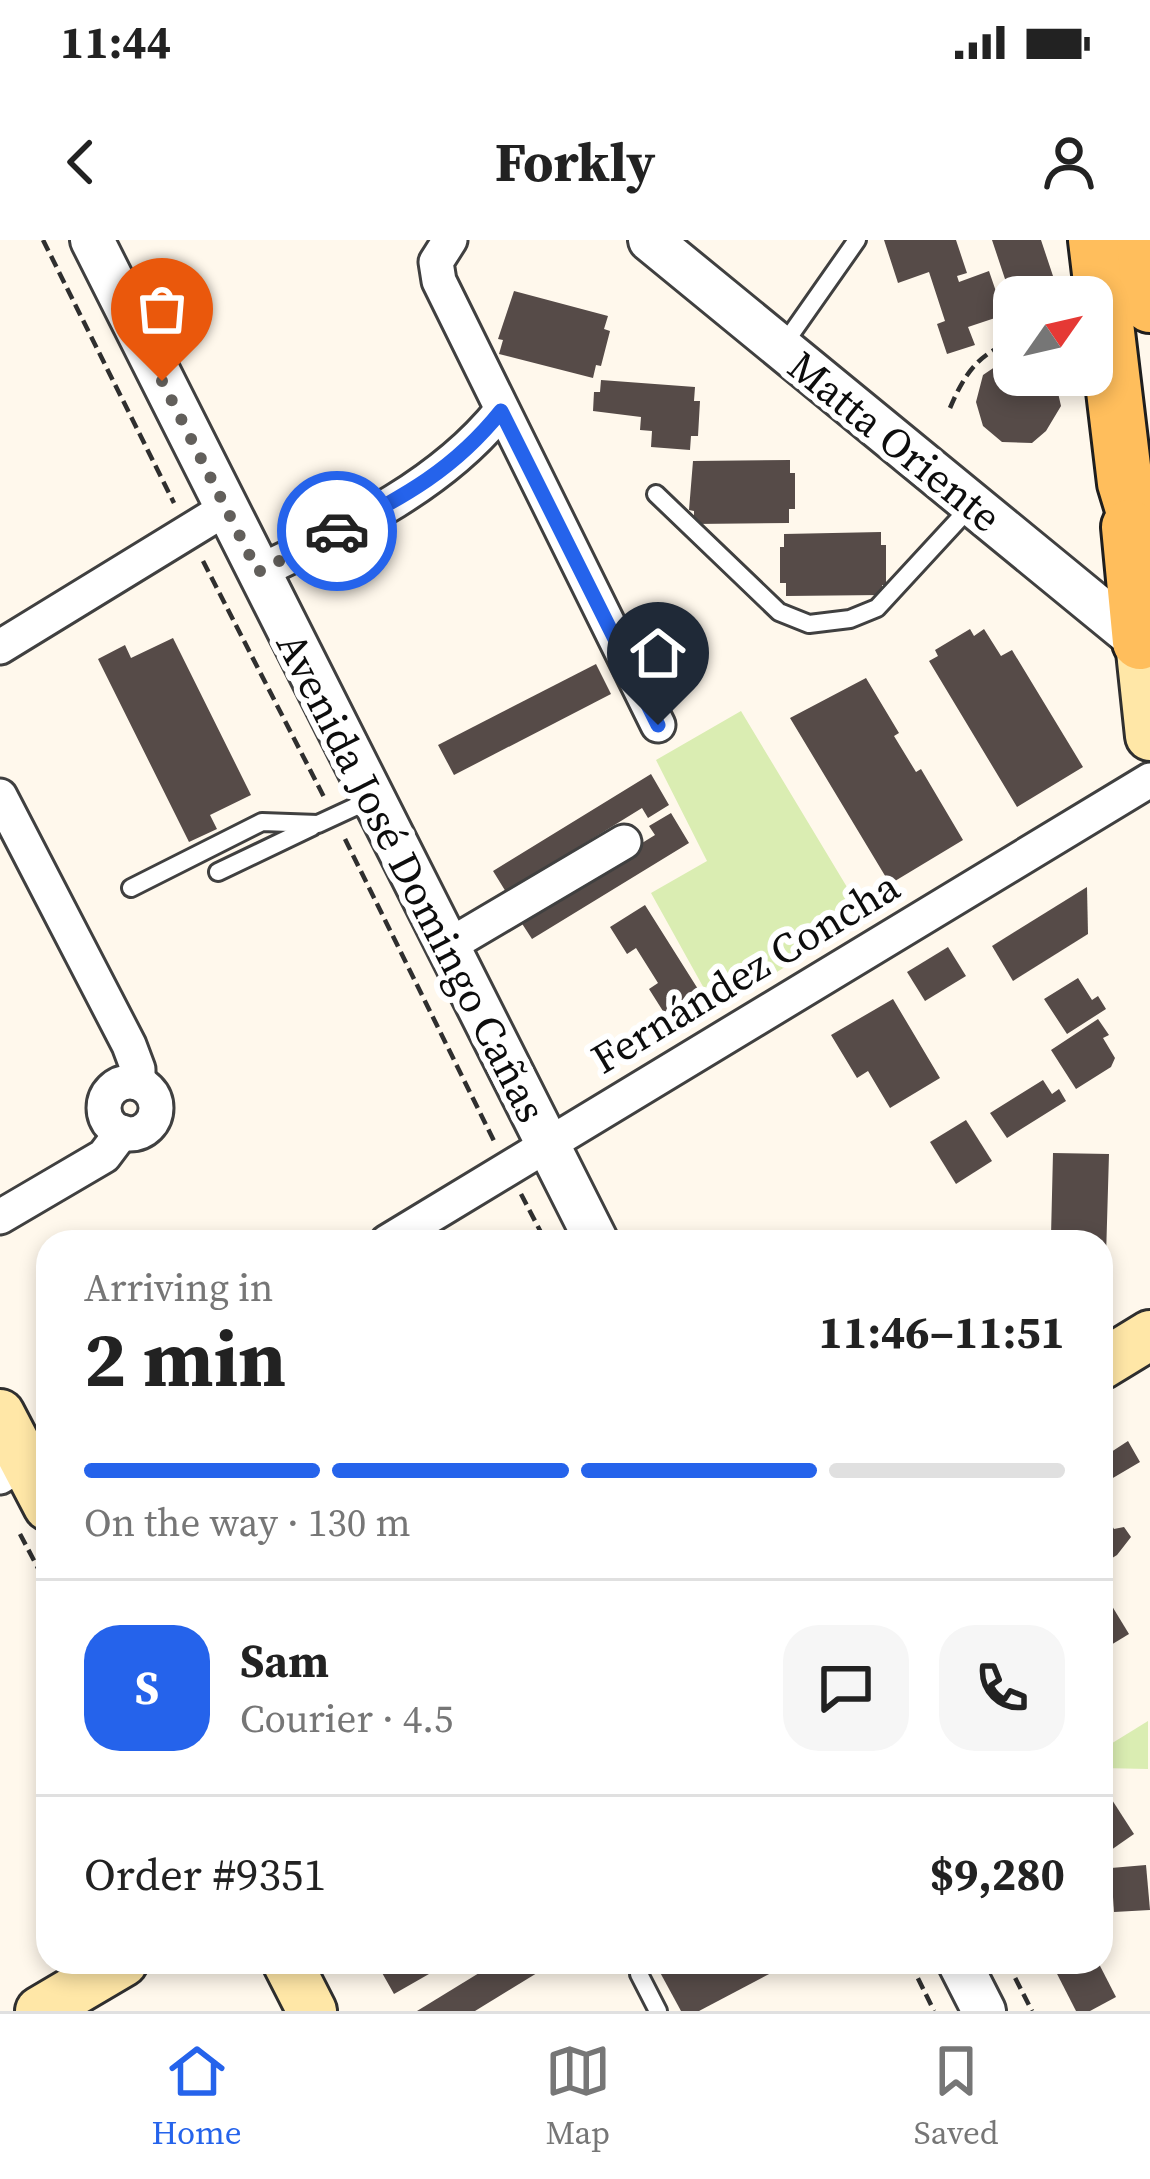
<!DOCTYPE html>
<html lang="en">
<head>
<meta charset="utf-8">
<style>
	body { margin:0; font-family:"Source Serif 4",serif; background:#f6f6f6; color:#222; height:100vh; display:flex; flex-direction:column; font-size:45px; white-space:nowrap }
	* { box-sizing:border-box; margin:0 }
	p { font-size:39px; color:#767676 }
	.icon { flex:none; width:66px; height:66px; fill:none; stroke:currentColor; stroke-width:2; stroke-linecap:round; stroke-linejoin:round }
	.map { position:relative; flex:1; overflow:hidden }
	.panel { position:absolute; left:36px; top:990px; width:1077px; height:744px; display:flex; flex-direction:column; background:#fff; border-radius:36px; box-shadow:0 6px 18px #0003 }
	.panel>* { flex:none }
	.needle { width:78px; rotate:56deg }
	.buttons { position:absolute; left:993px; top:36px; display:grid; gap:24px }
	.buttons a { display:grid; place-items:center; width:120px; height:120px; border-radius:24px; background:#fff; box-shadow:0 6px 18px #0003; font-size:60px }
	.pin { position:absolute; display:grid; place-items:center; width:102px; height:102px; color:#fff; margin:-123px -51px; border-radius:50% 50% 50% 0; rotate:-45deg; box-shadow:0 0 12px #0007 }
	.pin .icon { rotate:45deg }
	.courier { position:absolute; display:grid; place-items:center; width:120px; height:120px; margin:-60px; border:9px solid #2563eb; border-radius:50%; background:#fff; color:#222; box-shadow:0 3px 15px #0007 }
	.overview em { font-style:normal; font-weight:700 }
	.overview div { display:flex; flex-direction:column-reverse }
	.overview { display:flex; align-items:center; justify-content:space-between; height:204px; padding:0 48px }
	h1 { font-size:78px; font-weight:700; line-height:90px }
	.bar { display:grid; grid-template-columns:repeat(4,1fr); gap:18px 12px; align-content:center; height:144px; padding:0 48px }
	.bar i { height:15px; border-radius:9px; background:#e0e0e0 }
	.bar .current { background:#2563eb }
	.bar p { grid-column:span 4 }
	.line { display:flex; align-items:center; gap:30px; padding:0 48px; border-top:3px solid #e0e0e0 }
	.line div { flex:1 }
	.round { display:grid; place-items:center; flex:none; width:126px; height:126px; border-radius:36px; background:#f6f6f6 }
	.status { display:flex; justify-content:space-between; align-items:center; height:84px; padding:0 60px; background:#fff; direction:ltr }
	.status svg { height:33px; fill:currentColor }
	header { display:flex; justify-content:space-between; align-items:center; height:156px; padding:0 48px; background:#fff; font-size:54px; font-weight:700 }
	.tabs { display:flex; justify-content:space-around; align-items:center; height:168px; border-top:3px solid #e0e0e0; background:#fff; font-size:33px; color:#767676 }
	.tabs a { display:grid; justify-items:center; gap:6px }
	.tabs .current { color:#2563eb }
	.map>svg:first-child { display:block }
	.green { fill:#daedb2 }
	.building { fill:#564b48 }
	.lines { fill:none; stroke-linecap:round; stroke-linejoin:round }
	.service-casing { stroke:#404040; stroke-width:22 }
	.minor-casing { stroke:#404040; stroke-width:39 }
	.tertiary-casing { stroke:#404040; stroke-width:48 }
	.secondary-casing { stroke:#2f2f2f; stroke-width:54 }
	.primary-casing { stroke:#1e1e1e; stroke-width:60 }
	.path { stroke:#2f2f2f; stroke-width:4.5; stroke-dasharray:12 6; stroke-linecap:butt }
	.service { stroke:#fff; stroke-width:16 }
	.minor { stroke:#fff; stroke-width:33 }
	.tertiary { stroke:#fff; stroke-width:42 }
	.secondary { stroke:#ffe7a7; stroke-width:48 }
	.primary { stroke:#ffbe5c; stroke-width:54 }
	.done { stroke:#625f5b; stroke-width:12; stroke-dasharray:0 21.6 }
	.route { stroke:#2563eb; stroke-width:15 }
	.labels { text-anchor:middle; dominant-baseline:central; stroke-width:12; stroke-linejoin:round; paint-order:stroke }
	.street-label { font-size:42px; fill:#0d0d0d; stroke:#fff }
</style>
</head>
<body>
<div class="status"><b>11:44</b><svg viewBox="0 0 49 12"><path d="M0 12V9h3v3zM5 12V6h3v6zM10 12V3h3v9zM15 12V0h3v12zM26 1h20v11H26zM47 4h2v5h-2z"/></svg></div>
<header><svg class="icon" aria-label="back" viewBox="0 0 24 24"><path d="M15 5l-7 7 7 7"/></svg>Forkly<svg class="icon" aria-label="person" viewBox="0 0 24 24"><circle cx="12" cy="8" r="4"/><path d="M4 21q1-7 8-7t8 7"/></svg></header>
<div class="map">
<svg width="1150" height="1771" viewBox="0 0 1150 1771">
	<rect width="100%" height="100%" fill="#fff8ec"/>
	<!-- green -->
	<g class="green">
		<path d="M741 471 865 677 716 770 651 653 707 621 656 520Z"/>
		<path d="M1148 1481V1529L1101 1528V1510Z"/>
	</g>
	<!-- building -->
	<g class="building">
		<path d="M884 0H956L967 33 957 36 959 42 989 31 1004 75 968 87 975 105 947 114 937 84 945 81 929 32 898 43Z"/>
		<path d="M992 0H1041L1060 57H1011Z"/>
		<path d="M514 51 608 76 604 89 610 91 601 126 596 125 593 138 499 114 503 100 498 99Z"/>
		<path d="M1008 118H1014V135H1054L1061 166 1046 191 1032 203 1002 202 983 186 976 162 983 135Z"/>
		<path d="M601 140 695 147 694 161H700L698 196H691L690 210 651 207 652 191 640 190 641 177 593 171 594 152H600Z"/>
		<path d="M790 220V233H795V269H789V283L694 284V271L689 270 693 221Z"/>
		<path d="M881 292V305H886V345H882V355L786 356V343H780V307H784V294Z"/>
		<path d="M970 389 974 396 984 389 1001 416 1012 410 1083 527 1017 567 929 421 938 416 935 410Z"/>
		<path d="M173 398 251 555 210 575 217 589 189 602 98 419 125 405 131 418Z"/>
		<path d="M596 424 611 454 454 535 438 505Z"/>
		<path d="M866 438 899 493 894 496 916 532 921 529 963 600 890 644 790 478Z"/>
		<path d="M651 534 669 565 648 578 642 568 506 652 493 631Z"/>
		<path d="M671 573 689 603 532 699 519 679 655 595 649 586Z"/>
		<path d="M1087 647 1088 694 1013 741 992 706Z"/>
		<path d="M645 665 703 757 668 779 649 749 658 743 636 708 627 714 610 687Z"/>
		<path d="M948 707 966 736 925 761 907 732Z"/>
		<path d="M1078 738 1092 760 1098 756 1106 769 1067 794 1044 759Z"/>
		<path d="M893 759 940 838 890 868 868 831 857 838 831 795Z"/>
		<path d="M1098 779 1109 795 1103 798 1115 818 1111 827 1076 849 1051 810Z"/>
		<path d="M1043 840 1052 854 1059 849 1066 861 1007 898 990 873Z"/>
		<path d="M966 880 992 921 956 944 930 902Z"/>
		<path d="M1053 913 1109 914 1105 1051 1101 1054V1002H1041L1051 996Z"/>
		<path d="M1128 1201 1140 1222 1101 1245V1203L1108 1214Z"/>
		<path d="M1101 1268 1114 1289 1124 1287 1131 1297 1117 1315 1101 1325Z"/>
		<path d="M1101 1348 1129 1394 1101 1411Z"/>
		<path d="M1101 1549H1105L1134 1594 1101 1617Z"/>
		<path d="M1146 1625 1150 1670 1114 1672 1111 1628Z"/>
		<path d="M386 1722H450L394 1754 381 1731 388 1727Z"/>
		<path d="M497 1722H555L475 1771H417Z"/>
		<path d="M662 1722H792L699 1771H681L656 1725Z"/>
		<path d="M1060 1722H1098L1116 1757 1090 1771H1076L1053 1726Z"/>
	</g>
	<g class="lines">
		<!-- service casing -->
		<g class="service-casing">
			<g id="service">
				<path d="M782 107 857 0"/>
				<path d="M656 254 779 372 809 384 850 379 877 368 972 265"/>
				<path d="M218 632 312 587"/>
				<path d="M131 648 262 582 318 584 372 559"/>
				<path d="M640 1722 639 1734 658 1771"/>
			</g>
		</g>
		<!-- minor casing -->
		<g class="minor-casing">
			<g id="minor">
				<path d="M450 0 436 22 439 41 658 485"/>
				<path d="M258 332C346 290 439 248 501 171"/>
				<path d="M0 407 227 268"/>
				<path d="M0 556 129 805 138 829V843"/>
				<path d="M448 706 624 602"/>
				<circle cx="130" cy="868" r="26"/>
				<path d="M0 977 104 916 122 892"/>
				<path d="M387 1002 1150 540"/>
				<path d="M0 1237 48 1208"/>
			</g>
		</g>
		<!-- tertiary casing -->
		<g class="tertiary-casing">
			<g id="tertiary">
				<path d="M92 0 597 1002"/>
				<path d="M650 0 1140 402"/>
				<path d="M959 1722 984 1771"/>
			</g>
		</g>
		<!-- secondary casing -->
		<g class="secondary-casing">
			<g id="secondary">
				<path d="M1140 402 1150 496"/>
				<path d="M1101 1125 1150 1095"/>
				<path d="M0 1174 48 1266"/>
				<path d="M287 1722 312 1771"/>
				<path d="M40 1771 123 1722"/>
			</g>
		</g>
		<!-- primary casing -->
		<g class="primary-casing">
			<g id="primary">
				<path d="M1096 0 1125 243 1150 325"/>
				<path d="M1144 0 1150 65"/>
				<path d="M1129 287 1140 402"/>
			</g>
		</g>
		<!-- path -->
		<g class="path">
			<path d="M43 0 174 263"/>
			<path d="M950 168C964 135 978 113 1014 101"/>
			<path d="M203 321 324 557"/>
			<path d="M345 599 494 901"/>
			<path d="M521 954 546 1002"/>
			<path d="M20 1294 48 1347"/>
			<path d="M910 1722 934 1771"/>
			<path d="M1007 1722 1032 1771"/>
		</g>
		<!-- service -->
		<use href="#service" class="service"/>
		<!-- minor -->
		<use href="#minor" class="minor"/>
		<!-- tertiary -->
		<use href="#tertiary" class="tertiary"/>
		<!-- secondary -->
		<use href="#secondary" class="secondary"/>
		<!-- primary -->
		<use href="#primary" class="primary"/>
	</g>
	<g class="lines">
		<!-- done -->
		<path class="done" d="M162 141 258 332 337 291"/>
		<!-- route -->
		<path class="route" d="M337 291C404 256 453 231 501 171L658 485"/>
	</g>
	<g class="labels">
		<!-- street labels -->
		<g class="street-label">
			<text transform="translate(895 201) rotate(39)">Matta Oriente</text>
			<text transform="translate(412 637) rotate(63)">Avenida José Domingo Cañas</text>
			<text transform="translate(745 732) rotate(-31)">Fernández Concha</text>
		</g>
	</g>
</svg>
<div class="buttons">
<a><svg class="needle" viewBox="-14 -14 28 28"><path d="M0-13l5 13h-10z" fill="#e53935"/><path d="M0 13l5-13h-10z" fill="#767676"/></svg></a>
</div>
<div class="pin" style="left:162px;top:141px;background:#ea580c"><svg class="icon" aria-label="bag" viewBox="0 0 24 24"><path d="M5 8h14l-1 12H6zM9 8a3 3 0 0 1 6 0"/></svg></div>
<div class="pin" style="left:658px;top:485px;background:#1f2937"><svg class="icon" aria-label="home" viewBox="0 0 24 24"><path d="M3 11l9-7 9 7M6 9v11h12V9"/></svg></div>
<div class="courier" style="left:337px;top:291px"><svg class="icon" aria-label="car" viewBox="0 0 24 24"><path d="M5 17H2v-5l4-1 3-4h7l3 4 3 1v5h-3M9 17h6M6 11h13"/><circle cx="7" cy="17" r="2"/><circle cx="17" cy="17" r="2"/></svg></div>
<section class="panel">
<div class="overview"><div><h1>2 min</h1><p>Arriving in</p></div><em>11:46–11:51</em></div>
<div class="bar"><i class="current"></i><i class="current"></i><i class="current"></i><i></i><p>On the way · 130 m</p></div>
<div class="line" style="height:216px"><b class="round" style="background:#2563eb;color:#fff">S</b><div><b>Sam</b><p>Courier · 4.5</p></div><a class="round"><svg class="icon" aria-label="chat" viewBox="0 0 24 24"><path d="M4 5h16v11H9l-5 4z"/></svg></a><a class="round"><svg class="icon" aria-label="phone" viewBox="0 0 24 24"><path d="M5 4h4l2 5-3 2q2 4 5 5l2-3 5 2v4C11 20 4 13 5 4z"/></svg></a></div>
<div class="line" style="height:156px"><div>Order #9351</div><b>$9,280</b></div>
</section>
</div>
<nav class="tabs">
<a class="current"><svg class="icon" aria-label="home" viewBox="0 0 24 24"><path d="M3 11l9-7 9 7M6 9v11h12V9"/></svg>Home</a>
<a><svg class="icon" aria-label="map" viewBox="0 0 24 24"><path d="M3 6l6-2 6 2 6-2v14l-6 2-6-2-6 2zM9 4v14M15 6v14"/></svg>Map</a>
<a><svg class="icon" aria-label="saved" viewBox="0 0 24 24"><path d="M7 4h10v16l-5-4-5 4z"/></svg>Saved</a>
</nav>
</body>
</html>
